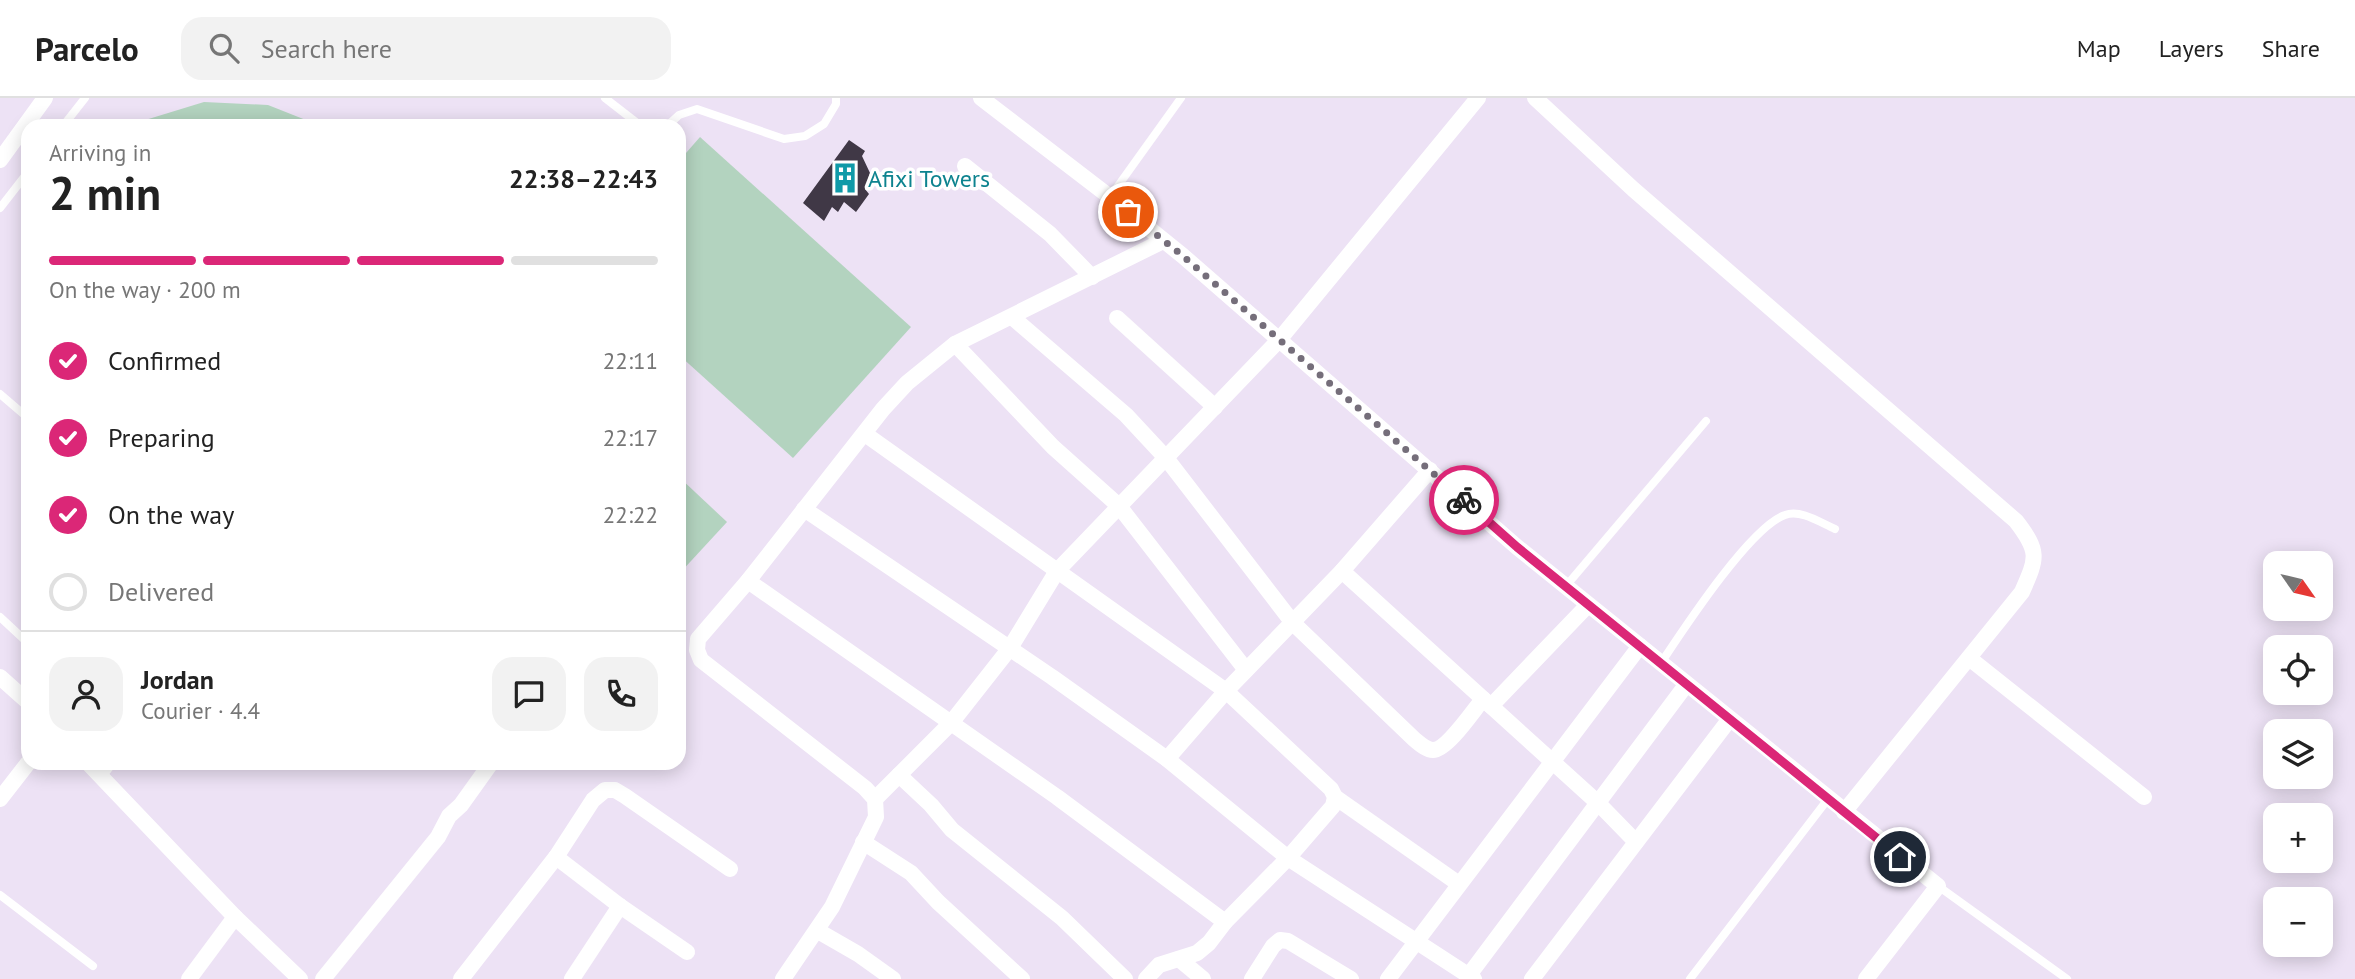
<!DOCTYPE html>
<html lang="en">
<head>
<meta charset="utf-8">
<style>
	body { margin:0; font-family:"PT Sans",sans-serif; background:#f2f2f2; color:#222; height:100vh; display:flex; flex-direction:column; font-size:26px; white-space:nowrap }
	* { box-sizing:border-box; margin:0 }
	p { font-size:23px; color:#767676 }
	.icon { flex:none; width:38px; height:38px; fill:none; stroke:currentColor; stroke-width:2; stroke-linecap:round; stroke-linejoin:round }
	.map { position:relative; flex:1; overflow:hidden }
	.side { position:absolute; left:21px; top:21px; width:665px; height:651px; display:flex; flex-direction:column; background:#fff; border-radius:21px; box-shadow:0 4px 18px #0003 }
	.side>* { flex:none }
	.needle { width:46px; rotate:124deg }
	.controls { position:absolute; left:2263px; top:453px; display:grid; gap:14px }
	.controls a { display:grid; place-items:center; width:70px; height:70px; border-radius:14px; background:#fff; box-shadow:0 4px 18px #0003; font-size:35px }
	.pin { position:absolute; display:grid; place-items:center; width:60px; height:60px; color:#fff; margin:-30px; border:4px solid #fff; border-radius:50%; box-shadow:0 2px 7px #0007 }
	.courier { position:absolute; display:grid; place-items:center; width:70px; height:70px; margin:-35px; border:5px solid #db2777; border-radius:50%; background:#fff; color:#222; box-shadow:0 2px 9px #0007 }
	.summary em { font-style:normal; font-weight:600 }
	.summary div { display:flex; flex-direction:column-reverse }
	.summary { display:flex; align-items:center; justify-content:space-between; height:119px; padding:0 28px }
	h1 { font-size:46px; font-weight:600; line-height:52px }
	.bar { display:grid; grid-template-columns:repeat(4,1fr); gap:10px 7px; align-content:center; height:84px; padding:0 28px }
	.bar i { height:9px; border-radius:5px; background:#e0e0e0 }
	.bar .current { background:#db2777 }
	.bar p { grid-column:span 4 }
	.line { display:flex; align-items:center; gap:18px; padding:0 28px; border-top:2px solid #e0e0e0 }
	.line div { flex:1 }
	.round { display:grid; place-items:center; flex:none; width:74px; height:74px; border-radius:21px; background:#f2f2f2 }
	ol { padding:0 28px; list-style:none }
	li { display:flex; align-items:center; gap:21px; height:77px }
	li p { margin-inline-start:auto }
	li .icon { padding:7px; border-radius:50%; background:#db2777; color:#fff; stroke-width:4 }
	li:last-child { color:#767676 }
	li i { width:38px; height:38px; border:4px solid #e0e0e0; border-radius:50% }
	header { display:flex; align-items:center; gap:42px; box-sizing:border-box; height:98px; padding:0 35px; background:#fff; border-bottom:2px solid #e0e0e0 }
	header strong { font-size:33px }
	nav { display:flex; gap:38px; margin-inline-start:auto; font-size:24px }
	.search { width:490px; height:63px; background:#f2f2f2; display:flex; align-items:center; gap:18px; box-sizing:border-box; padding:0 24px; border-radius:21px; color:#767676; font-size:26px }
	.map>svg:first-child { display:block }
	.green { fill:#b3d3bf }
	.building { fill:#403846 }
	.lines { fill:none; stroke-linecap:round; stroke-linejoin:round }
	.service { stroke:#fff; stroke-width:8 }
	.minor { stroke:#fff; stroke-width:16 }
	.done { stroke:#756e7a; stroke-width:7; stroke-dasharray:0 12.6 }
	.route { stroke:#db2777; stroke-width:9 }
	.labels { text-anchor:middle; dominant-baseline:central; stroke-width:7; stroke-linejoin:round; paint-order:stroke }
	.culture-label { font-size:24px; fill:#0d838f; stroke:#fff; text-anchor:start }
</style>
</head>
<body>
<header>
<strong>Parcelo</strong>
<div class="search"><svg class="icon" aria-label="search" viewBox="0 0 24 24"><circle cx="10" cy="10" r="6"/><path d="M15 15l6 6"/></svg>Search here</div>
<nav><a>Map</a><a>Layers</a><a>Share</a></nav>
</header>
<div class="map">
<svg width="2355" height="881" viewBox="0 0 2355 881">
	<rect width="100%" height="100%" fill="#ede2f5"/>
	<!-- green -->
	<g class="green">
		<path d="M204 4 268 7 321 28H136L142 23Z"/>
		<path d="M700 39 911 229 793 360 679 257V63Z"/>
		<path d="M679 379 727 424 679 476Z"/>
	</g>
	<!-- building -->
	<path class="building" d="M849 42 865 53 862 58 870 75 865 91 869 96 856 114 844 104 838 114 832 109 824 123 803 105Z"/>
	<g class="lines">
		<!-- service -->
		<g class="service">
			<path d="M605 0 641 28"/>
			<path d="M63 28 85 0"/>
			<path d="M667 28 679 17 697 11 784 41 805 38 824 26 836 6V0"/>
			<path d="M1110 99 1181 0"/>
			<path d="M0 110 28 74"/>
			<path d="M0 296 28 320"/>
			<path d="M1566 488 1706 323"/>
			<path d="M0 519 28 545"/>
			<path d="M1661 565C1683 532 1750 429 1785 417 1801 411 1821 425 1835 431"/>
			<path d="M102 679 113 665"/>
			<path d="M1938 788 2067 881"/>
			<path d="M0 797 93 868"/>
			<path d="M1690 881 1828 701"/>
		</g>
		<!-- minor -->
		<g class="minor">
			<path d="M981 0 1110 99 1183 158 1517 449 1938 788 1866 881"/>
			<path d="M1535 0 1633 91 2016 423C2040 454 2037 460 2022 494L1844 714"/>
			<path d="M0 62 45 0"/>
			<path d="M965 68 1050 136 1092 179"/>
			<path d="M1012 219 1126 317 1166 360 1293 525 1414 641C1419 645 1426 652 1433 652 1447 652 1473 613 1483 601"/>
			<path d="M1117 220 1215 309"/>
			<path d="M955 246 1053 349 1119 408 1246 572"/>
			<path d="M865 336 1226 593 1331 691 1335 699 1333 708 1288 760 1225 824 1209 845 1197 855 1159 867 1146 881"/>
			<path d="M804 411 1052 579 1167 661 1288 760 1474 881"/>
			<path d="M1342 473 1598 705 1636 744"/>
			<path d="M748 483 1057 699 1225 824"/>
			<path d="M1969 560 2144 699"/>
			<path d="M0 579 28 604"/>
			<path d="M1491 608 1588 507"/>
			<path d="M1167 661 1226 593 1342 473 1430 372"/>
			<path d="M88 665 235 819 300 881"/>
			<path d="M899 677 931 707 952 732 1062 820 1125 881"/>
			<path d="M1335 699 1459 786"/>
			<path d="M0 701 28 665"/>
			<path d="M875 701 951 625 1010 550 1057 473 1279 242 1478 0"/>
			<path d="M863 744 911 775 938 804 1022 881"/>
			<path d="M556 759 620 808 687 854"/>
			<path d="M818 833 858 856 893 881"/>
			<path d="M1179 861 1203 881"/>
			<path d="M1469 877 1686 587"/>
			<path d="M189 881 235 819"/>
			<path d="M323 881 438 739 449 718 461 707 491 665"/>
			<path d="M461 881 556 759 593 702 605 692H615L625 698 730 771"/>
			<path d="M572 881 620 808"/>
			<path d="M783 881 832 809 876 719 875 701 865 690 701 562 697 552 698 541 748 483 883 311 907 285 955 246 1163 143"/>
			<path d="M1252 881 1273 848 1280 842 1288 843 1351 881"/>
			<path d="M1388 881 1640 548"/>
			<path d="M1532 881 1729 622"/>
		</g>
	</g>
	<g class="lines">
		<!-- done -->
		<path class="done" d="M1128 114 1183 158 1464 402"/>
		<!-- route -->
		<path class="route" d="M1464 402 1517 449 1900 759"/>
	</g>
	<!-- icons -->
	<defs>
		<g id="building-bare" transform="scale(2.415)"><path d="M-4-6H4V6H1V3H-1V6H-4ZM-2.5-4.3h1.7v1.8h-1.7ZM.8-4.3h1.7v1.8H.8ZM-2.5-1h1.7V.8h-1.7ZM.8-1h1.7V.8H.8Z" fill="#0f9aa8" stroke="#fff" stroke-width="2.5" paint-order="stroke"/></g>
	</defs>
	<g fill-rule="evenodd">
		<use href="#building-bare" x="845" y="80"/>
	</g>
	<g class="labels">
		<!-- culture labels -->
		<g class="culture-label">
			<text x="868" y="80">Afixi Towers</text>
		</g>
	</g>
</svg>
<div class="controls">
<a><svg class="needle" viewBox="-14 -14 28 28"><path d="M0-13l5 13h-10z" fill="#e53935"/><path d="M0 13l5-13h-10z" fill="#767676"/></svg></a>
<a><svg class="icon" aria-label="locate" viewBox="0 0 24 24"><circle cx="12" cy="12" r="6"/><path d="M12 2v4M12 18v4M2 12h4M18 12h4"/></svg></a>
<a><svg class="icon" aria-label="layers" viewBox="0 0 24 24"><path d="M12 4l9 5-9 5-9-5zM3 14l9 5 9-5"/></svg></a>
<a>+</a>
<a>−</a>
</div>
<div class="pin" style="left:1128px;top:114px;background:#ea580c"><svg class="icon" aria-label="bag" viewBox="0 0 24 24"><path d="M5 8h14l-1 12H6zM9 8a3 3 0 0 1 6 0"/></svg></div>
<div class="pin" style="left:1900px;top:759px;background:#1f2937"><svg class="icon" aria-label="home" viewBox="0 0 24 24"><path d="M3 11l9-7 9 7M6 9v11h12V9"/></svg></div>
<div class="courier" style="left:1464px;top:402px"><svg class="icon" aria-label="bike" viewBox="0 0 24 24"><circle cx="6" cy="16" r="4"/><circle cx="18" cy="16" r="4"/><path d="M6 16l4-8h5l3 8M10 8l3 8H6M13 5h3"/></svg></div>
<section class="side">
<div class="summary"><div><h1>2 min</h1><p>Arriving in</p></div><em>22:38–22:43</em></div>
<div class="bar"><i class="current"></i><i class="current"></i><i class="current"></i><i></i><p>On the way · 200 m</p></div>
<ol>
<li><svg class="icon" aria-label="check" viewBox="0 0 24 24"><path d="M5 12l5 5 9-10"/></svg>Confirmed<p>22:11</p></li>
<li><svg class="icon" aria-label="check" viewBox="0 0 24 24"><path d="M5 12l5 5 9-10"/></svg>Preparing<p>22:17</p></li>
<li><svg class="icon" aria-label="check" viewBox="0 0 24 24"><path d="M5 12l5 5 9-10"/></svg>On the way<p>22:22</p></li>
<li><i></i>Delivered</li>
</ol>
<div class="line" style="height:126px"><a class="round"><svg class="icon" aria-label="person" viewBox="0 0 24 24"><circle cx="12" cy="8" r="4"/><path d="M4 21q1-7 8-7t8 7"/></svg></a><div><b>Jordan</b><p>Courier · 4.4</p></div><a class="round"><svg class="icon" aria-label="chat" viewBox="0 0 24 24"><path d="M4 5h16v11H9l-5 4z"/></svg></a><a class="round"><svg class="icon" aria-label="phone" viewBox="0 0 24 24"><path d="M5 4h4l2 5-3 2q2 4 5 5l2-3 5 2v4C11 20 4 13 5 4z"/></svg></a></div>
</section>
</div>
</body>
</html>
